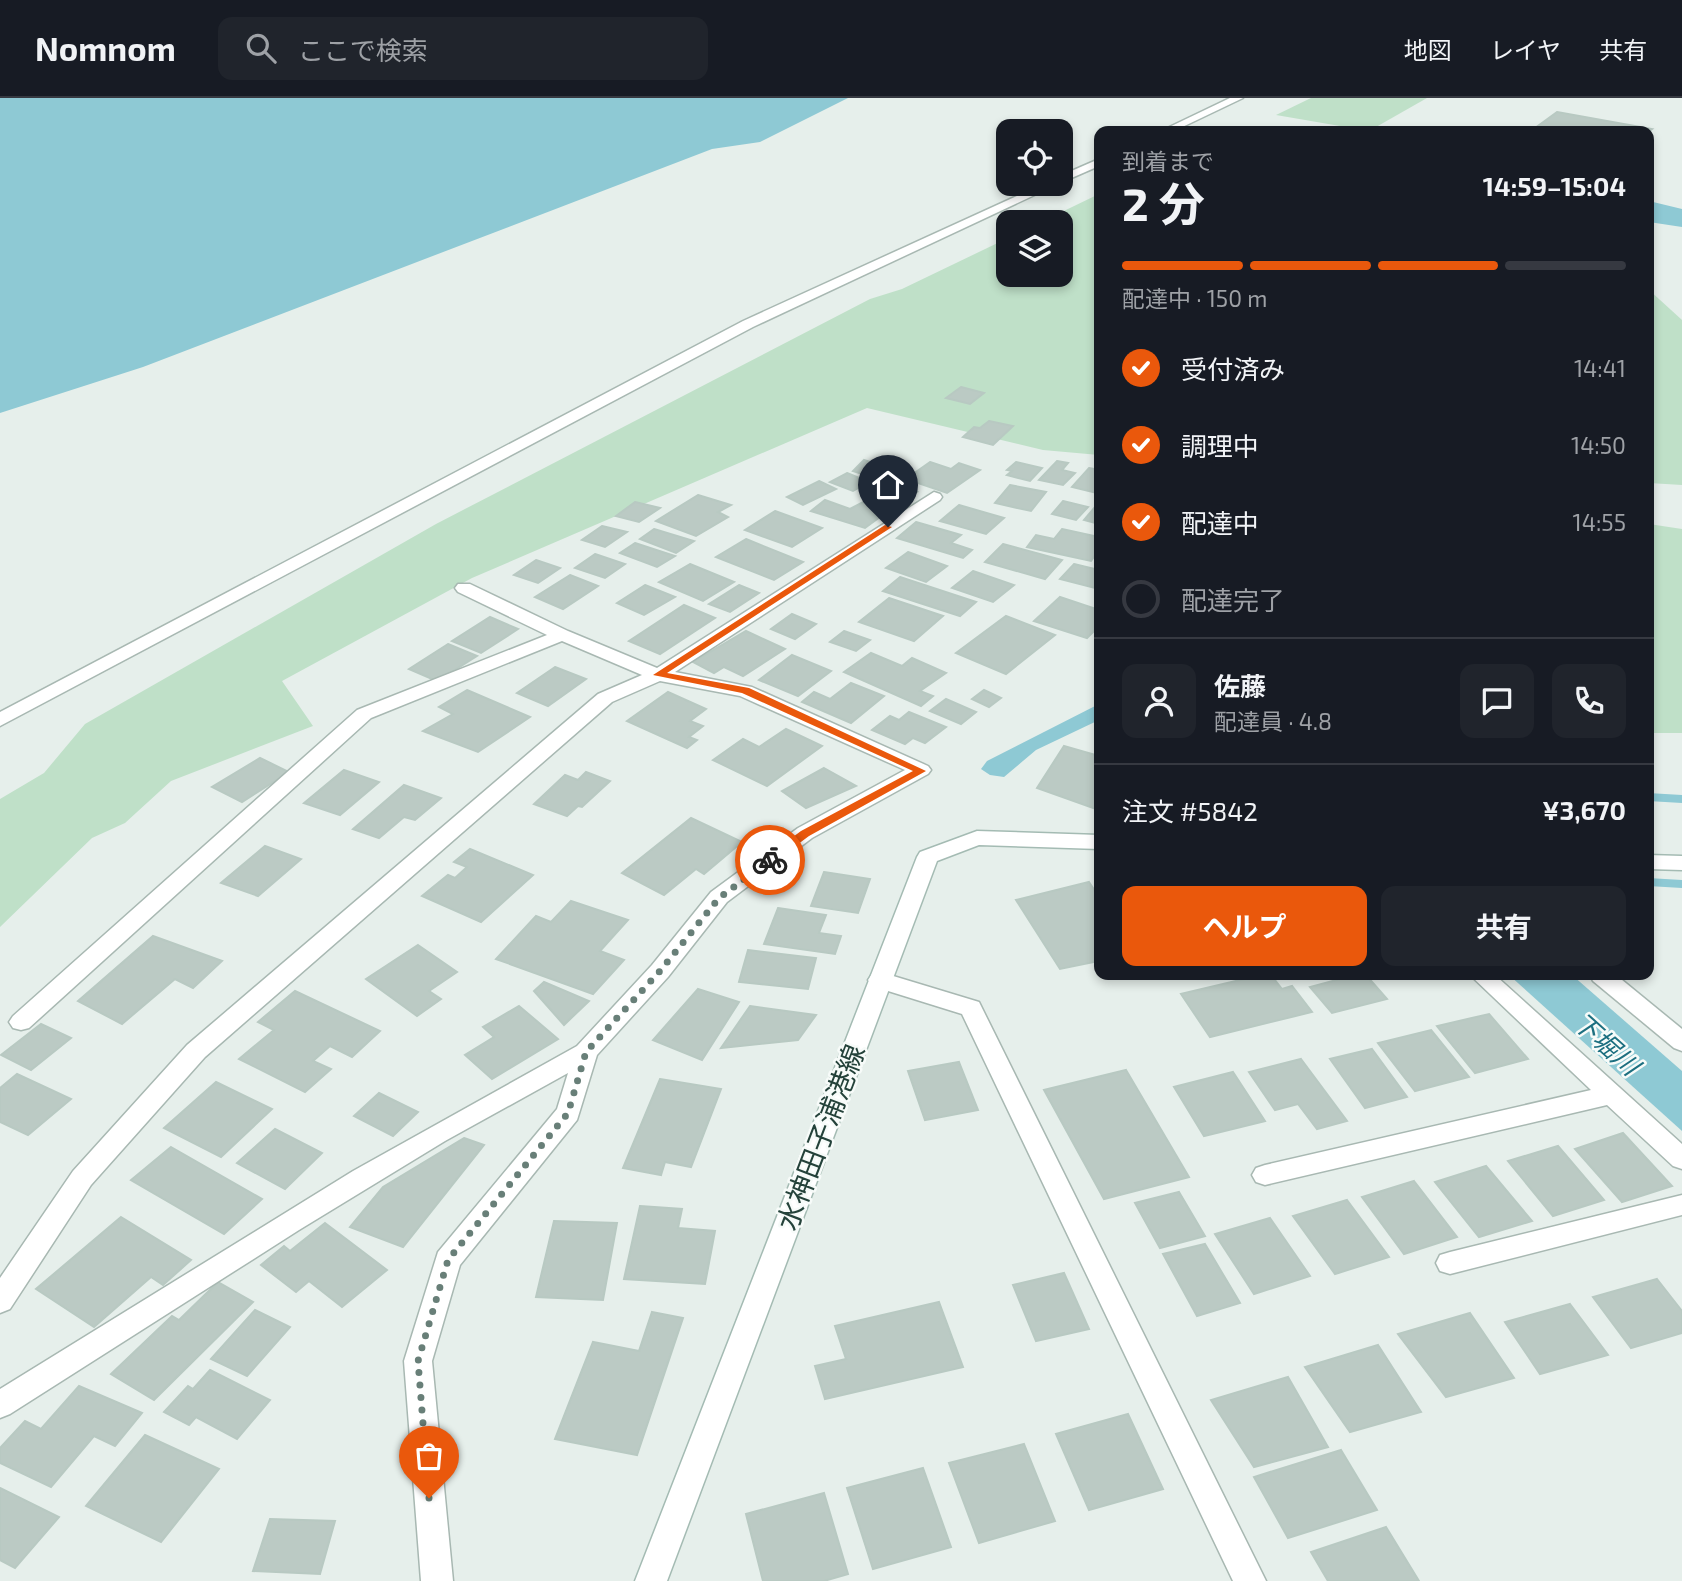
<!DOCTYPE html>
<html lang="ja">
<head>
<meta charset="utf-8">
<style>
	body { margin:0; font-family:"Exo 2","Noto Sans JP",sans-serif; background:#20242c; color:#f1f3f6; height:100vh; display:flex; flex-direction:column; font-size:26px; white-space:nowrap }
	* { box-sizing:border-box; margin:0 }
	p { font-size:23px; color:#9ea1a6 }
	.icon { flex:none; width:38px; height:38px; fill:none; stroke:currentColor; stroke-width:2; stroke-linecap:round; stroke-linejoin:round }
	.map { position:relative; flex:1; overflow:hidden }
	.panel { position:absolute; left:1094px; top:28px; width:560px; height:854px; display:flex; flex-direction:column; background:#171b24; border-radius:14px; box-shadow:0 4px 10px #0003 }
	.panel>* { flex:none }
	.buttons { position:absolute; left:996px; top:21px; display:grid; gap:14px }
	.buttons a { display:grid; place-items:center; width:77px; height:77px; border-radius:14px; background:#171b24; box-shadow:0 4px 10px #0003; font-size:35px }
	.pin { position:absolute; display:grid; place-items:center; width:60px; height:60px; color:#fff; margin:-72px -30px; border-radius:50% 50% 50% 0; rotate:-45deg; box-shadow:0 0 7px #0007 }
	.pin .icon { rotate:45deg }
	.courier { position:absolute; display:grid; place-items:center; width:70px; height:70px; margin:-35px; border:5px solid #ea580c; border-radius:50%; background:#fff; color:#222; box-shadow:0 2px 9px #0007 }
	.head em { font-style:normal; font-weight:700 }
	.head div { display:flex; flex-direction:column-reverse }
	.head { display:flex; align-items:center; justify-content:space-between; height:119px; padding:0 28px }
	h1 { font-size:46px; font-weight:700; line-height:52px }
	.bar { display:grid; grid-template-columns:repeat(4,1fr); gap:10px 7px; align-content:center; height:84px; padding:0 28px }
	.bar i { height:9px; border-radius:5px; background:#363941 }
	.bar .on { background:#ea580c }
	.bar p { grid-column:span 4 }
	.line { display:flex; align-items:center; gap:18px; padding:0 28px; border-top:2px solid #363941 }
	.line div { flex:1 }
	.round { display:grid; place-items:center; flex:none; width:74px; height:74px; border-radius:14px; background:#20242c }
	ol { padding:0 28px; list-style:none }
	li { display:flex; align-items:center; gap:21px; height:77px }
	li p { margin-inline-start:auto }
	li .icon { padding:7px; border-radius:50%; background:#ea580c; color:#fff; stroke-width:4 }
	li:last-child { color:#9ea1a6 }
	li i { width:38px; height:38px; border:4px solid #363941; border-radius:50% }
	.cta { display:flex; gap:14px; margin-top:auto; padding:14px 28px }
	.cta a { flex:1; height:80px; border-radius:14px; background:#ea580c; color:#fff; font-size:28px; font-weight:700; line-height:80px; text-align:center }
	.cta a+a { background:#20242c; color:#f1f3f6 }
	header { display:flex; align-items:center; gap:42px; box-sizing:border-box; height:98px; padding:0 35px; background:#171b24; border-bottom:2px solid #363941 }
	header strong { font-size:33px }
	nav { display:flex; gap:38px; margin-inline-start:auto; font-size:24px }
	.search { width:490px; height:63px; background:#20242c; display:flex; align-items:center; gap:18px; box-sizing:border-box; padding:0 24px; border-radius:14px; color:#9ea1a6; font-size:26px }
	.map>svg:first-child { display:block }
	.green { fill:#bfe0c8 }
	.water { fill:#8ec9d4 }
	.lines { fill:none; stroke-linecap:round; stroke-linejoin:round }
	.stream { fill:#8ec9d4; fill-rule:evenodd }
	.building { fill:#bbcac4; stroke:#b8c9c2; stroke-width:2 }
	.street-casing { stroke:#a8b8b2; stroke-width:3 }
	.secondary-casing { stroke:#a4bbb3; stroke-width:3 }
	.street { fill:#fff; fill-rule:evenodd }
	.secondary { fill:#fff; fill-rule:evenodd }
	.route { fill:#ea580c }
	.done { stroke:#687f78; stroke-width:7; stroke-dasharray:0 12.6 }
	.labels { text-anchor:middle; dominant-baseline:central; stroke-width:5; stroke-linejoin:round; paint-order:stroke }
	.water-label { font-size:26px; font-style:italic; fill:#1c6f80; stroke:#f7fbf9 }
	.near-street-label { font-size:28px; fill:#24423a; stroke:#f7fbf9 }
</style>
</head>
<body>
<header>
<strong>Nomnom</strong>
<div class="search"><svg class="icon" aria-label="search" viewBox="0 0 24 24"><circle cx="10" cy="10" r="6"/><path d="M15 15l6 6"/></svg>ここで検索</div>
<nav><a>地図</a><a>レイヤ</a><a>共有</a></nav>
</header>
<div class="map">
<svg width="1682" height="1483" viewBox="0 0 1682 1483">
	<rect width="100%" height="100%" fill="#e6efeb"/>
	<!-- green -->
	<g class="green">
		<path d="M1311 0H1427L1369 33 1276 17Z"/>
		<path d="M1099 96V357L1043 352 867 310 472 480 282 583 313 628 171 683 125 725 92 740 0 829V701L44 675 85 626 436 426 870 201 902 191 1008 140V177H1060V124H1041Z"/>
		<path d="M1648 191 1682 222V387L1649 385Z"/>
		<path d="M1649 426 1682 431V635H1649Z"/>
	</g>
	<!-- water -->
	<g class="water">
		<path d="M0 0H848L760 44 712 51 143 269 0 315Z"/>
		<path d="M1649 103 1682 111V129L1649 124Z"/>
		<path d="M1099 606V622L1036 652 1004 679 990 677 981 671 987 663Z"/>
		<path d="M1509 877H1572L1682 973V1033Z"/>
	</g>
	<g class="lines">
		<!-- stream -->
		<g class="stream">
			<path d="M1648 695 1682 697V705L1648 703Z"/>
			<path d="M1648 780 1682 782V790L1648 788Z"/>
		</g>
	</g>
	<!-- building -->
	<g class="building">
		<path d="M1557 14 1652 31 1648 34 1531 33Z"/>
		<path d="M961 289 984 295 970 306 946 300Z"/>
		<path d="M989 323 1013 328 993 347 963 339 974 329 980 330Z"/>
		<path d="M864 362 899 373 884 383 853 373Z"/>
		<path d="M1057 363 1068 365 1062 372 1075 375 1063 387 1039 382Z"/>
		<path d="M930 364 951 371 959 365 980 372 947 395 906 381Z"/>
		<path d="M1016 364 1042 370 1030 383 1007 377 1012 373 1007 372Z"/>
		<path d="M1089 370 1099 372 1095 379 1099 380 1097 395 1072 389Z"/>
		<path d="M847 375 869 384 853 393 830 384Z"/>
		<path d="M819 383 836 391 803 407 787 399Z"/>
		<path d="M1010 387 1046 394 1031 413 995 405Z"/>
		<path d="M894 388 917 394 900 408 877 401Z"/>
		<path d="M698 397 731 407 718 414 728 419 696 438 656 423Z"/>
		<path d="M825 402 850 411 865 403 882 410 873 417 880 419 865 430 811 413Z"/>
		<path d="M1063 403 1088 409 1076 422 1052 416Z"/>
		<path d="M635 404 660 410 639 424 616 418Z"/>
		<path d="M959 407 1004 420 986 436 940 423Z"/>
		<path d="M1095 409H1099V426L1084 422Z"/>
		<path d="M775 413 822 430 792 449 745 432Z"/>
		<path d="M916 424 961 437 951 445 972 452 963 460 897 440Z"/>
		<path d="M602 428 627 434 605 449 582 442Z"/>
		<path d="M654 431 694 443 676 455 640 441Z"/>
		<path d="M1062 431 1099 439V452L1091 463 1027 449 1036 437 1054 441Z"/>
		<path d="M746 441 803 464 774 482 716 459Z"/>
		<path d="M635 445 675 458 657 469 620 455Z"/>
		<path d="M1003 446 1062 462 1045 481 985 464Z"/>
		<path d="M908 454 947 468 926 484 886 470Z"/>
		<path d="M595 456 625 466 605 480 575 470Z"/>
		<path d="M536 462 560 470 538 485 514 477Z"/>
		<path d="M690 466 734 484 703 503 659 484Z"/>
		<path d="M1074 466 1099 472V491L1060 481Z"/>
		<path d="M973 473 1014 487 993 504 952 490Z"/>
		<path d="M570 477 598 488 563 511 535 499Z"/>
		<path d="M900 479 976 504 960 518 883 493Z"/>
		<path d="M645 487 675 499 644 517 617 505Z"/>
		<path d="M739 487 759 495 730 514 709 506Z"/>
		<path d="M1060 499 1099 512V528L1087 540 1034 523Z"/>
		<path d="M889 500 943 518 914 543 859 524Z"/>
		<path d="M684 507 715 520 660 556 629 543Z"/>
		<path d="M792 516 816 526 795 541 771 531Z"/>
		<path d="M1006 518 1055 537 1006 576 956 555Z"/>
		<path d="M490 519 518 531 481 555 452 543Z"/>
		<path d="M746 533 785 551 743 578 724 569 714 575 693 564Z"/>
		<path d="M844 533 870 542 856 553 830 544Z"/>
		<path d="M448 546 477 558 437 583 409 571Z"/>
		<path d="M871 555 902 568 912 560 946 575 920 593 933 598 921 608 844 574Z"/>
		<path d="M792 557 831 573 798 598 759 582Z"/>
		<path d="M555 569 586 581 548 608 517 595Z"/>
		<path d="M851 585 884 598 851 625 802 604 814 594 830 601Z"/>
		<path d="M467 592 530 619 478 654 423 633 453 616 439 609Z"/>
		<path d="M984 592 1001 600 989 609 972 601Z"/>
		<path d="M668 594 706 611 690 623 703 628 689 639 697 642 687 650 627 623Z"/>
		<path d="M946 601 976 614 961 626 930 613Z"/>
		<path d="M909 614 946 629 925 645 913 640 905 646 872 632 890 618 899 622Z"/>
		<path d="M786 631 822 648 767 688 713 662 743 641 759 649Z"/>
		<path d="M1064 648 1099 658V712L1037 690Z"/>
		<path d="M260 660 289 674 242 704 212 689Z"/>
		<path d="M824 670 856 688 806 710 782 693Z"/>
		<path d="M344 672 379 684 340 717 304 705Z"/>
		<path d="M586 674 610 683 582 709 578 708 567 718 534 706 565 677 578 682Z"/>
		<path d="M404 687 441 700 415 722 404 719 379 740 353 731Z"/>
		<path d="M691 720 742 744 704 776 696 771 664 797 622 775Z"/>
		<path d="M265 748 301 761 258 798 221 785Z"/>
		<path d="M470 751 533 777 481 824 422 798 448 777 455 780 467 769 454 764Z"/>
		<path d="M824 774 870 781 858 815 811 808Z"/>
		<path d="M1089 784 1099 799V863L1060 871 1016 802Z"/>
		<path d="M571 803 628 822 600 853 624 862 593 896 496 861 536 818 551 824Z"/>
		<path d="M778 810 826 817 819 835 841 838 835 856 764 846Z"/>
		<path d="M153 838 222 863 193 890 175 881 122 926 78 903Z"/>
		<path d="M418 847 457 874 429 893 441 901 417 918 366 881Z"/>
		<path d="M748 852 816 860 808 891 739 884Z"/>
		<path d="M1261 877H1271L1282 891 1292 888 1312 914 1210 939 1181 896Z"/>
		<path d="M1355 877H1366L1387 901 1332 915 1310 889Z"/>
		<path d="M544 884 589 903 564 927 534 893Z"/>
		<path d="M698 891 739 904 702 962 653 942Z"/>
		<path d="M295 893 380 933 352 959 330 948 313 963 331 971 305 994 239 961 274 932 258 924Z"/>
		<path d="M519 908 558 941 492 981 465 957 494 939 483 929Z"/>
		<path d="M750 908 816 917 798 942 721 950Z"/>
		<path d="M1489 916 1528 961 1475 975 1437 928Z"/>
		<path d="M41 926 71 940 31 972 1 957Z"/>
		<path d="M1431 932 1469 979 1415 993 1378 945Z"/>
		<path d="M1372 951 1407 999 1365 1010 1330 961Z"/>
		<path d="M1301 961 1347 1023 1317 1031 1298 1006 1275 1012 1249 974Z"/>
		<path d="M959 964 978 1012 925 1022 908 973Z"/>
		<path d="M1126 972 1189 1079 1104 1101 1044 992Z"/>
		<path d="M1233 974 1265 1023 1204 1038 1174 989Z"/>
		<path d="M17 976 71 1001 28 1037 0 1024V990Z"/>
		<path d="M660 981 721 991 691 1069 665 1064 661 1077 623 1070Z"/>
		<path d="M216 984 272 1011 221 1059 164 1030Z"/>
		<path d="M379 995 418 1014 393 1038 354 1018Z"/>
		<path d="M275 1031 322 1055 285 1091 237 1065Z"/>
		<path d="M1623 1035 1672 1088 1622 1104 1575 1051Z"/>
		<path d="M464 1040 484 1047 403 1149 350 1129 383 1089Z"/>
		<path d="M1558 1048 1604 1102 1553 1118 1508 1063Z"/>
		<path d="M171 1049 262 1101 224 1136 131 1082Z"/>
		<path d="M1486 1068 1532 1123 1479 1139 1435 1084Z"/>
		<path d="M1414 1083 1457 1139 1404 1156 1362 1099Z"/>
		<path d="M1179 1094 1205 1138 1160 1150 1135 1105Z"/>
		<path d="M1347 1102 1389 1159 1335 1176 1293 1118Z"/>
		<path d="M640 1108 682 1111 678 1130 715 1133 705 1186 624 1181Z"/>
		<path d="M121 1119 191 1162 163 1187 151 1179 94 1229 36 1191Z"/>
		<path d="M1270 1120 1310 1178 1254 1196 1215 1136Z"/>
		<path d="M554 1123 617 1125 603 1202 536 1199Z"/>
		<path d="M325 1125 387 1172 342 1209 309 1183 296 1194 261 1167 284 1148 290 1153Z"/>
		<path d="M1205 1146 1240 1205 1197 1218 1163 1156Z"/>
		<path d="M1064 1175 1089 1231 1036 1243 1013 1187Z"/>
		<path d="M1657 1181 1682 1213V1235L1631 1250 1593 1199Z"/>
		<path d="M218 1184 253 1204 154 1302 111 1276 172 1218 179 1222Z"/>
		<path d="M939 1204 963 1269 825 1301 815 1268 846 1261 835 1228Z"/>
		<path d="M1570 1206 1608 1257 1540 1276 1505 1224Z"/>
		<path d="M255 1212 290 1229 247 1278 211 1261Z"/>
		<path d="M652 1214 683 1220 637 1357 555 1341 593 1244 639 1253Z"/>
		<path d="M1470 1215 1514 1280 1446 1299 1398 1236Z"/>
		<path d="M1378 1247 1421 1314 1350 1334 1305 1269Z"/>
		<path d="M210 1272 270 1302 237 1341 196 1319 189 1327 164 1314 188 1288 193 1291Z"/>
		<path d="M1288 1279 1328 1349 1254 1369 1211 1302Z"/>
		<path d="M79 1288 142 1315 115 1348 94 1338 51 1389 0 1365V1350L25 1323 41 1331Z"/>
		<path d="M1128 1316 1163 1391 1089 1412 1056 1336Z"/>
		<path d="M145 1337 219 1371 161 1444 86 1408Z"/>
		<path d="M1024 1346 1055 1423 979 1445 949 1365Z"/>
		<path d="M1341 1352 1377 1412 1288 1440 1254 1379Z"/>
		<path d="M923 1370 951 1449 873 1471 847 1390Z"/>
		<path d="M0 1390 59 1419 15 1470 0 1462Z"/>
		<path d="M824 1395 848 1476 824 1483H763L746 1416Z"/>
		<path d="M270 1421 335 1423 320 1476 253 1473Z"/>
		<path d="M1386 1429 1419 1483H1328L1311 1454Z"/>
	</g>
	<g class="lines">
		<!-- street casing -->
		<g class="street-casing">
			<g id="street">
				<path d="M1230 0H1243L1174 33H1161Z"/>
				<path d="M1099 61V68L1060 85V78Z"/>
				<path d="M1043 86H1058L753 229 0 628V614L743 223Z"/>
				<path d="M934 394 940 396 942 399 940 402 675 574 752 589 928 668 931 672 928 676 812 740 727 804 668 879 597 957 577 1022 460 1167 432 1263 453 1483H421L404 1263 438 1154 557 1011 568 975 445 1043 299 1132 10 1316 0 1320V1291L353 1073 577 948 652 867 711 794 798 730 905 672 740 598 660 583 612 604 205 959 91 1087 10 1211 0 1215V1180L73 1073 187 947 598 596 642 577 562 543 371 620 29 930 21 932 13 930 9 924 13 918 357 612 547 537 458 494 455 490 458 486H470L568 533 657 570Z"/>
				<path d="M880 874 979 904 1266 1483H1233L962 916 872 888 868 882 872 876Z"/>
				<path d="M1470 877H1495L1682 1046V1071L1673 1068 1607 1007 1265 1087 1256 1084 1252 1077 1256 1070 1265 1067 1591 992Z"/>
				<path d="M1590 877H1616L1682 931V953L1674 950 1593 883Z"/>
				<path d="M1682 1097V1117L1450 1176 1440 1173 1436 1165 1440 1157 1450 1154Z"/>
			</g>
		</g>
		<!-- secondary casing -->
		<g class="secondary-casing">
			<g id="secondary">
				<path d="M977 733 1099 737V751L979 747 937 763 667 1483H635L917 759 920 754Z"/>
				<path d="M1648 757 1682 758V772L1648 771Z"/>
			</g>
		</g>
		<!-- street -->
		<use href="#street" class="street"/>
		<!-- secondary -->
		<use href="#secondary" class="secondary"/>
	</g>
	<!-- route -->
	<path class="route" d="M885 427 892 429 667 575 749 590 926 673 809 738 774 764H766V759L801 733 913 673 742 595 653 577Z"/>
	<g class="lines">
		<!-- done -->
		<path class="done" d="M429 1400 418 1263 448 1162 568 1015 586 954 660 873 719 800 770 762"/>
	</g>
	<g class="labels">
		<!-- water labels -->
		<g class="water-label">
			<text transform="translate(1607 945) rotate(42)">下堀川</text>
		</g>
		<!-- near-street labels -->
		<g class="near-street-label">
			<text transform="translate(820 1039) rotate(-69)">水神田子浦港線</text>
		</g>
	</g>
</svg>
<div class="buttons">
<a><svg class="icon" aria-label="locate" viewBox="0 0 24 24"><circle cx="12" cy="12" r="6"/><path d="M12 2v4M12 18v4M2 12h4M18 12h4"/></svg></a>
<a><svg class="icon" aria-label="layers" viewBox="0 0 24 24"><path d="M12 4l9 5-9 5-9-5zM3 14l9 5 9-5"/></svg></a>
</div>
<div class="pin" style="left:429px;top:1400px;background:#ea580c"><svg class="icon" aria-label="bag" viewBox="0 0 24 24"><path d="M5 8h14l-1 12H6zM9 8a3 3 0 0 1 6 0"/></svg></div>
<div class="pin" style="left:888px;top:429px;background:#1f2937"><svg class="icon" aria-label="home" viewBox="0 0 24 24"><path d="M3 11l9-7 9 7M6 9v11h12V9"/></svg></div>
<div class="courier" style="left:770px;top:762px"><svg class="icon" aria-label="bike" viewBox="0 0 24 24"><circle cx="6" cy="16" r="4"/><circle cx="18" cy="16" r="4"/><path d="M6 16l4-8h5l3 8M10 8l3 8H6M13 5h3"/></svg></div>
<section class="panel">
<div class="head"><div><h1>2 分</h1><p>到着まで</p></div><em>14:59–15:04</em></div>
<div class="bar"><i class="on"></i><i class="on"></i><i class="on"></i><i></i><p>配達中 · 150 m</p></div>
<ol>
<li><svg class="icon" aria-label="check" viewBox="0 0 24 24"><path d="M5 12l5 5 9-10"/></svg>受付済み<p>14:41</p></li>
<li><svg class="icon" aria-label="check" viewBox="0 0 24 24"><path d="M5 12l5 5 9-10"/></svg>調理中<p>14:50</p></li>
<li><svg class="icon" aria-label="check" viewBox="0 0 24 24"><path d="M5 12l5 5 9-10"/></svg>配達中<p>14:55</p></li>
<li><i></i>配達完了</li>
</ol>
<div class="line" style="height:126px"><a class="round"><svg class="icon" aria-label="person" viewBox="0 0 24 24"><circle cx="12" cy="8" r="4"/><path d="M4 21q1-7 8-7t8 7"/></svg></a><div><b>佐藤</b><p>配達員 · 4.8</p></div><a class="round"><svg class="icon" aria-label="chat" viewBox="0 0 24 24"><path d="M4 5h16v11H9l-5 4z"/></svg></a><a class="round"><svg class="icon" aria-label="phone" viewBox="0 0 24 24"><path d="M5 4h4l2 5-3 2q2 4 5 5l2-3 5 2v4C11 20 4 13 5 4z"/></svg></a></div>
<div class="line" style="height:91px"><div>注文 #5842</div><b>¥3,670</b></div>
<div class="cta"><a>ヘルプ</a><a>共有</a></div>
</section>
</div>
</body>
</html>
